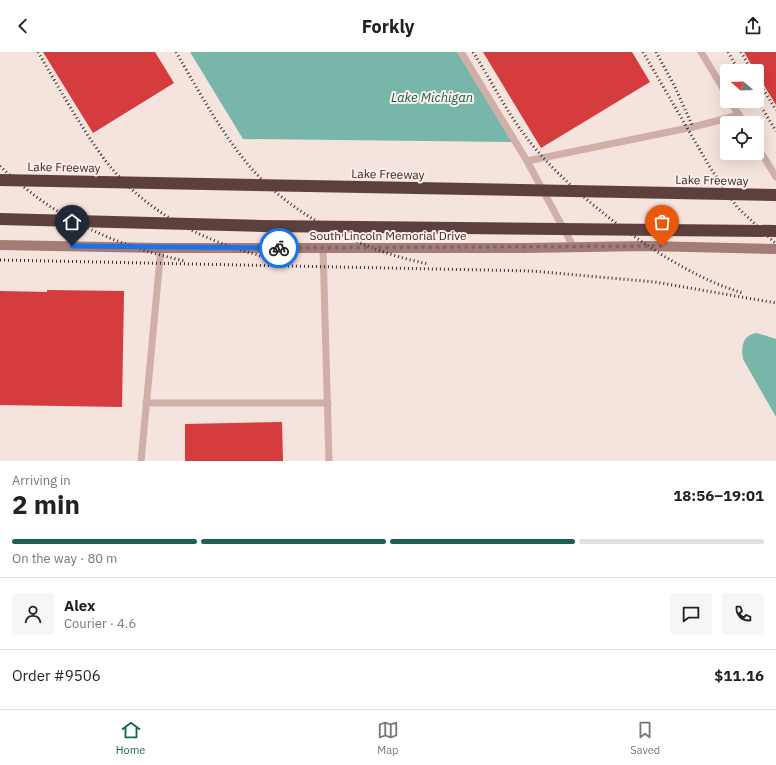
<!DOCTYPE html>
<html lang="en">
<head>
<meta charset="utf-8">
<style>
	body { margin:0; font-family:"IBM Plex Sans",sans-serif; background:#f6f6f6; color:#222; height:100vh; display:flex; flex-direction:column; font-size:15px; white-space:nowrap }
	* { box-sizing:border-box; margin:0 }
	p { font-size:13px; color:#767676 }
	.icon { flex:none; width:22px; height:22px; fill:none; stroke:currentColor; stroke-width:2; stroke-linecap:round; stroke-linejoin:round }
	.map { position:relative; height:409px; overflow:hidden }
	.panel { display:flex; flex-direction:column; background:#fff; flex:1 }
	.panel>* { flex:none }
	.needle { width:26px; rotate:289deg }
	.buttons { position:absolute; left:720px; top:12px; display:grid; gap:8px }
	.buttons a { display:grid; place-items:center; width:44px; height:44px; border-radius:4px; background:#fff; box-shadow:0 4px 16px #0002; font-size:20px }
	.pin { position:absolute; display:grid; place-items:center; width:34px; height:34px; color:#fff; margin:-41px -17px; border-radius:50% 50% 50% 0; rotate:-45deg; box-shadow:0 0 4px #0007 }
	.pin .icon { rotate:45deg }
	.courier { position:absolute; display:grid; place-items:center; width:40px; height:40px; margin:-20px; border:3px solid #1a73e8; border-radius:50%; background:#fff; color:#222; box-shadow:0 1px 5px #0007 }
	.overview em { font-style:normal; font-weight:800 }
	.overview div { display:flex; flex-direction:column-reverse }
	.overview { display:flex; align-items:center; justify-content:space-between; height:68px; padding:0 12px }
	h1 { font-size:26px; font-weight:800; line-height:30px }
	.bar { display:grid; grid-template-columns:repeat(4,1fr); gap:6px 4px; align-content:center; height:48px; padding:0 12px }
	.bar i { height:5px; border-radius:3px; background:#e0e0e0 }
	.bar .on { background:#186154 }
	.bar p { grid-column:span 4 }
	.line { display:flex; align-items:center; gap:10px; padding:0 12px; border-top:1px solid #e0e0e0 }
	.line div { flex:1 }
	.round { display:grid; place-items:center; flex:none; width:42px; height:42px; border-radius:4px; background:#f6f6f6 }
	header { display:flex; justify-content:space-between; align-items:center; height:52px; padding:0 12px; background:#fff; font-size:18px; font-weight:800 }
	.tabs { display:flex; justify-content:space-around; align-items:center; height:56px; border-top:1px solid #e0e0e0; background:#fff; font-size:11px; color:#767676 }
	.tabs a { display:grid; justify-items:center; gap:2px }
	.tabs .on { color:#186154 }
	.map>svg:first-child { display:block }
	.water { fill:#78b6a9 }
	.building { fill:#d43c3d }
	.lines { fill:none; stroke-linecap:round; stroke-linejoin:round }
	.lane { stroke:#cfafa7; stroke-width:7 }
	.secondary { stroke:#a37c77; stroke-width:10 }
	.rail { stroke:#3b2928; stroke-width:3; stroke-dasharray:1 3; stroke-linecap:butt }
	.highway-bridge { stroke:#5d403e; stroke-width:12 }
	.done { stroke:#7c6a67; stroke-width:4; stroke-dasharray:0 7.2 }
	.route { stroke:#1a73e8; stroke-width:5 }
	.labels { text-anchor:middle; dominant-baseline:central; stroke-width:4; stroke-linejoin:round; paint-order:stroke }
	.street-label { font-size:12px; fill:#3b2928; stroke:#fcefea }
	.water-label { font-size:13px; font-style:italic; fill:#186154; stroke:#fcefea }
</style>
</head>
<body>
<header><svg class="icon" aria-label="back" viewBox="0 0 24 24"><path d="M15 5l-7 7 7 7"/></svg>Forkly<svg class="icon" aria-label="share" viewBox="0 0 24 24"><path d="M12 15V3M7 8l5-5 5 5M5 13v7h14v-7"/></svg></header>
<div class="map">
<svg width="776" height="409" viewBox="0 0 776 409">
	<rect width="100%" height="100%" fill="#f5e3dd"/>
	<!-- water -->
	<g class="water">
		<path d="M190 0H457L513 90 243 87Z"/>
		<path d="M757 281 776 287V365L743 307C741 295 742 283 757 281Z"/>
	</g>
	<!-- building -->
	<g class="building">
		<path d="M43 0H155L174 31 93 81Z"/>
		<path d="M483 0H632L650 30 541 96Z"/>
		<path d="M744 0H776V53L757 22V19H755Z"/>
		<path d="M47 238 124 239 122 355 0 353V239L47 240Z"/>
		<path d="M282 370 283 409H185V372Z"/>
	</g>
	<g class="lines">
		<!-- lane -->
		<g class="lane">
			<path d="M461 0 527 109 574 196"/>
			<path d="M701 0 727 43"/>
			<path d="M730 49 744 71"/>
			<path d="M757 94 776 125"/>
			<path d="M527 109 693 75 739 63"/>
			<path d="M323 196 329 409"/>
			<path d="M146 351H328"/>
			<path d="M141 409 161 196"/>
		</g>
		<!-- secondary -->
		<path class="secondary" d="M0 193 161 196H525L647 194 776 197"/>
		<!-- rail -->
		<g class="rail">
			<path d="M38 0C59 36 80 74 105 108 150 167 219 197 289 210"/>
			<path d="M176 0C197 36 217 73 242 105 285 161 361 199 429 212"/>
			<path d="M473 0C491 28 506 59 526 85 571 144 672 221 743 241"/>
			<path d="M643 0 711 117 737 155 776 192"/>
			<path d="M656 0 674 33 693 75"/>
			<path d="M728 0 739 19"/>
			<path d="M741 0 752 19"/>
			<path d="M757 27 776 58"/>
			<path d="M757 48 776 79"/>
			<path d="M0 114C54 166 113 193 185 209"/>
			<path d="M0 208 532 219 655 230 776 251"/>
		</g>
		<!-- highway-bridge -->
		<g class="highway-bridge">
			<path d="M0 128 776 143"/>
			<path d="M0 167 261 174 776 179"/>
		</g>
	</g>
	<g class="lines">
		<!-- done -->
		<path class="done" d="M279 196 662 194"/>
		<!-- route -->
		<path class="route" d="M72 194 279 196"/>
	</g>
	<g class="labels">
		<!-- street labels -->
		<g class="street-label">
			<text transform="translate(64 115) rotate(1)">Lake Freeway</text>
			<text transform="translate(388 122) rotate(1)">Lake Freeway</text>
			<text transform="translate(712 128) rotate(1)">Lake Freeway</text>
			<text x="388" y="183">South Lincoln Memorial Drive</text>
		</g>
		<!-- water labels -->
		<g class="water-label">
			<text x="432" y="45">Lake Michigan</text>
		</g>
	</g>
</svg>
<div class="buttons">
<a><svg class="needle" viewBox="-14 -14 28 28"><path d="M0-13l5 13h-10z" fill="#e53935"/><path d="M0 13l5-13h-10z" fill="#767676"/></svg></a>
<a><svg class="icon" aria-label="locate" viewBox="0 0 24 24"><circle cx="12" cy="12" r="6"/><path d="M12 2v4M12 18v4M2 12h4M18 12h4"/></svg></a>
</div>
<div class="pin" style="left:662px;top:194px;background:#ea580c"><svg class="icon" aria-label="bag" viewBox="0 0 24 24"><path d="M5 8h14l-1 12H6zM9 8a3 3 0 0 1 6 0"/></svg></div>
<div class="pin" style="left:72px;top:194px;background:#1f2937"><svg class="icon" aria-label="home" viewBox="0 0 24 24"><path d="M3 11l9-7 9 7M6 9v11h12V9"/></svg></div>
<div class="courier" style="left:279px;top:196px"><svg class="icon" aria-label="bike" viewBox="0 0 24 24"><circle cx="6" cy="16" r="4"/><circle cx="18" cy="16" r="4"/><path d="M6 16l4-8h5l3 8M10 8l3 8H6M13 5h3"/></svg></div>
</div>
<section class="panel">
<div class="overview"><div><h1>2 min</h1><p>Arriving in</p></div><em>18:56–19:01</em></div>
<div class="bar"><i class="on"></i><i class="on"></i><i class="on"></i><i></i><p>On the way · 80 m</p></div>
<div class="line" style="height:72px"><a class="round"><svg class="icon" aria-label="person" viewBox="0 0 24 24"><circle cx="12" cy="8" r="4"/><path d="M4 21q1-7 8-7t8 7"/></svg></a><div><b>Alex</b><p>Courier · 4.6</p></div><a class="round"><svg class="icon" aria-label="chat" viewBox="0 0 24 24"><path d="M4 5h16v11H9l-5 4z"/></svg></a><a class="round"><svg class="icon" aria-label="phone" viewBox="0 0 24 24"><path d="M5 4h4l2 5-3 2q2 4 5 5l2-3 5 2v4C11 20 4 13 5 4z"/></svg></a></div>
<div class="line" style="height:52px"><div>Order #9506</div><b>$11.16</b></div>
</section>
<nav class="tabs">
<a class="on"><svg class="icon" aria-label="home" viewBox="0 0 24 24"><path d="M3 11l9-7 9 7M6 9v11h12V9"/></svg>Home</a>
<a><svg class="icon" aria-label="map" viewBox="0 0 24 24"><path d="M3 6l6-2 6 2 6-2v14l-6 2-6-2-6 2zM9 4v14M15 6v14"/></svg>Map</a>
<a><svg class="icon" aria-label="saved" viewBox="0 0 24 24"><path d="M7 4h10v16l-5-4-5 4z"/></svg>Saved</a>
</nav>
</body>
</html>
